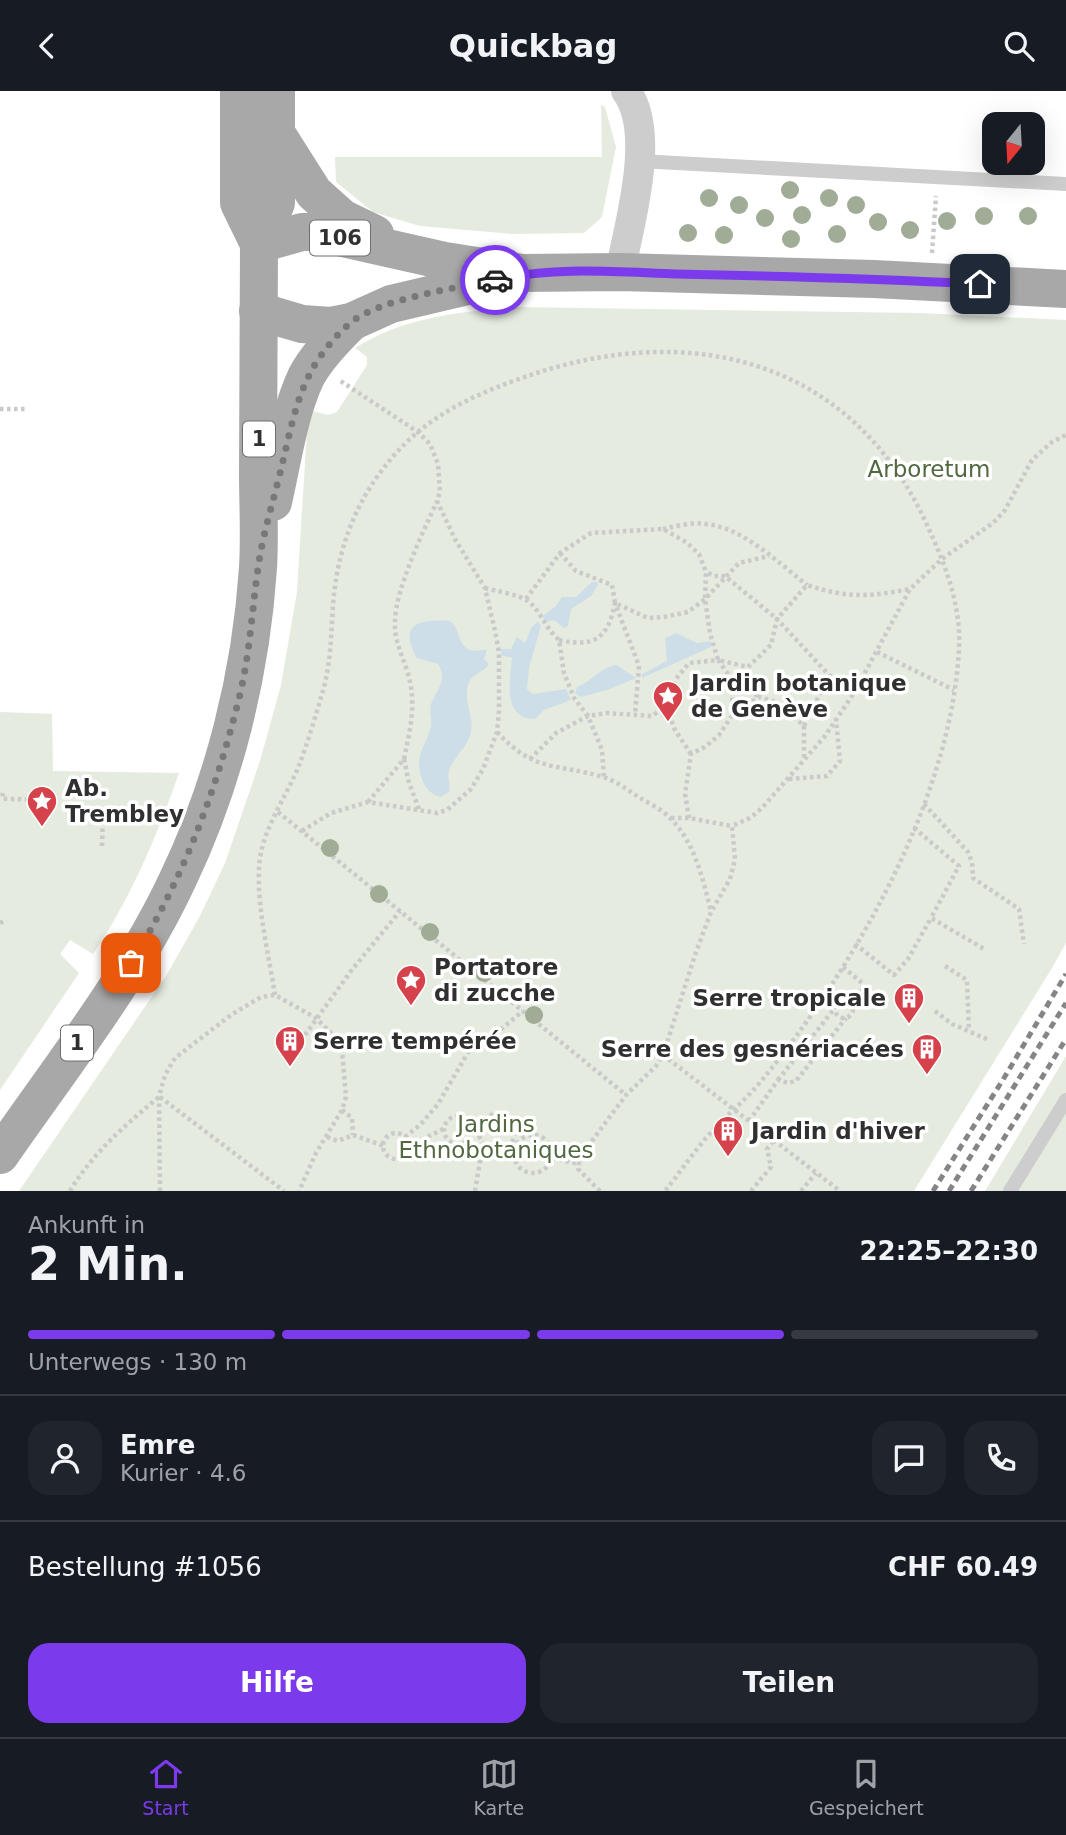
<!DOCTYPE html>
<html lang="de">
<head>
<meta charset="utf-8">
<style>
	body { margin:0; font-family:"DejaVu Sans",sans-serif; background:#20242c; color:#f1f3f6; height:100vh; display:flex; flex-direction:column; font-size:26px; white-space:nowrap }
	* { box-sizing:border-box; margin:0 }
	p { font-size:23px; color:#9ea1a6 }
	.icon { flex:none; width:38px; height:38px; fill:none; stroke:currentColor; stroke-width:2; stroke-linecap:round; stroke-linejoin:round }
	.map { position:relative; height:1100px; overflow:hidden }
	.side { display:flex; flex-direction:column; background:#171b24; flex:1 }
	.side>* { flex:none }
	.needle { width:46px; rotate:198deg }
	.controls { position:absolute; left:982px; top:21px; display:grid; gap:14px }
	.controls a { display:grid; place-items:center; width:63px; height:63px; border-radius:14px; background:#171b24; box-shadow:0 7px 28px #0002; font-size:35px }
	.pin { position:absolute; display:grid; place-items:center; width:60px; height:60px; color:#fff; margin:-30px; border-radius:14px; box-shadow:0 4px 10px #0006 }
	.courier { position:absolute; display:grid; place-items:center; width:70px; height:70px; margin:-35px; border:5px solid #7c3aed; border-radius:50%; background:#fff; color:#222; box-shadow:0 2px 9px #0007 }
	.head em { font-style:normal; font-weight:700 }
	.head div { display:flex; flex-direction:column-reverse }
	.head { display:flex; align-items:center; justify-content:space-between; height:119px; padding:0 28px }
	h1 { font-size:46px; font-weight:700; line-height:52px }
	.bar { display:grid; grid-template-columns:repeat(4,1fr); gap:10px 7px; align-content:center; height:84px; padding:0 28px }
	.bar i { height:9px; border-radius:5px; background:#363941 }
	.bar .selected { background:#7c3aed }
	.bar p { grid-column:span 4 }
	.line { display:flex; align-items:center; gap:18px; padding:0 28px; border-top:2px solid #363941 }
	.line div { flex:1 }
	.round { display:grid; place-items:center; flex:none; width:74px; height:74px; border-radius:21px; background:#20242c }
	.button { display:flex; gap:14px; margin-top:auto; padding:14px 28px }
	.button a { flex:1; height:80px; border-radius:21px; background:#7c3aed; color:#fff; font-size:28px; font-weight:700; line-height:80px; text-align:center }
	.button a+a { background:#20242c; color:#f1f3f6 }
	header { display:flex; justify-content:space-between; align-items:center; height:91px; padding:0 28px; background:#171b24; font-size:32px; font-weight:700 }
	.tabs { display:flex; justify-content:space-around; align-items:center; height:98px; border-top:2px solid #363941; background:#171b24; font-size:19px; color:#9ea1a6 }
	.tabs a { display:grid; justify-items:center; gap:4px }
	.tabs .selected { color:#7c3aed }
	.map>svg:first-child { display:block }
	.green { fill:#e5ebdf }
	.water { fill:#cddee9 }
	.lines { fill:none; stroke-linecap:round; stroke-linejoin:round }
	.path { stroke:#cacaca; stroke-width:4.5; stroke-dasharray:3.5 3.5; stroke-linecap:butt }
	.service { stroke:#cdcdcd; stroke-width:14 }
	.minor { stroke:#cdcdcd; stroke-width:30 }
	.primary { stroke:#a8a8a8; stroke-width:38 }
	.rail { stroke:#858585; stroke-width:5; stroke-dasharray:7 5; stroke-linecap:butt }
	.tree { fill:#a0ac96 }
	.done { stroke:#787878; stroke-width:7; stroke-dasharray:0 12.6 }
	.route { stroke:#7c3aed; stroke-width:9 }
	.labels { text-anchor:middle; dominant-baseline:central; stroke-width:7; stroke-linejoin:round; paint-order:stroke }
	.shield { fill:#fff; stroke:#6e6e6e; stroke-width:2 }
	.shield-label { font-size:21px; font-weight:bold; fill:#303030 }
	.park-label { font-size:23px; fill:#526840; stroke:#fff }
	.poi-label { font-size:23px; font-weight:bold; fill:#303030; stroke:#fff; text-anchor:start }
</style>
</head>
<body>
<header><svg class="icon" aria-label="back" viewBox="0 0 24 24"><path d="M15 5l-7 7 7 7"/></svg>Quickbag<svg class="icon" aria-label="search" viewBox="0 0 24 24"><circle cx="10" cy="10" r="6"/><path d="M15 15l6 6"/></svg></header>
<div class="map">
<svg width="1066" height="1100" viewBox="0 0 1066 1100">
	<rect width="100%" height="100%" fill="#fff"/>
	<!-- green -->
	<g class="green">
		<path d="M601 14 605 16 616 56 602 126 584 142 512 143 420 135 373 121 336 91 335 66H602Z"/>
		<path d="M515 216 920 222 1066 229V852L1052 877 914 1100H19L166 885 200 825 225 772 260 670 281 594 297 501 307 340 313 320 328 324 337 321 367 274V266L355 257C404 226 458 221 515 216Z"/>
		<path d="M0 621 52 623 53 680 179 682C157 745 131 807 93 863L70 849 60 863 79 882 0 999Z"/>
		<path d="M1066 965V1100H985Z"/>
	</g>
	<!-- water -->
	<g class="water">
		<path d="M592 491H597L598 494 591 505 571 518 568 535 564 537 554 529 548 531 544 530 543 525 556 515 562 506H576Z"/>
		<path d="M450 530C460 537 458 555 470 559 476 561 482 558 487 559L484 568 489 573C485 581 473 582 469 591 462 608 474 624 471 640 469 656 454 665 449 679 447 687 451 694 449 701L441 706C423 703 415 677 421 661 424 652 429 645 431 635 432 628 429 620 431 613 437 598 448 589 438 573L417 567C397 532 421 528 450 530Z"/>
		<path d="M538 530 541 535 529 577 527 598 533 603 566 598 571 609 544 619 535 628C502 628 510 589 512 567L501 564V558H511L517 546 525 552 531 537Z"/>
		<path d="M676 542 697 552 711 550V556L642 587V583L667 570 665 547Z"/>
		<path d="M617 574 636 587 610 598 581 606 575 602 577 596C591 591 602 575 617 574Z"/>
	</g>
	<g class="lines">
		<!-- path -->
		<g class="path">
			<path d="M932 162 936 105"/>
			<path d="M0 318H26"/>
			<path d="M663 438C676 435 691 431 706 433 744 437 777 471 807 494"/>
			<path d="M560 462 576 480 612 494 615 512 648 527 664 526 688 521 705 508 739 472 769 465"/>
			<path d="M485 497C496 500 520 504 528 510 541 520 545 537 559 549L564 582 574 607 588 625 602 659 604 686"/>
			<path d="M526 508 560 462 591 442 663 438 686 451 699 463 706 481 705 508 710 542 718 569 748 576 771 554 777 528 725 485H714L706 481"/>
			<path d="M559 549C595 557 608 547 615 512L639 575 635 624"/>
			<path d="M877 561 954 599"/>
			<path d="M732 587 759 606"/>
			<path d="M854 602 829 584 777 528 807 494C845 507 871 506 909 498"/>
			<path d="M804 635 829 584"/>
			<path d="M497 641C535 682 556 672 603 686 616 690 628 699 640 707 650 713 663 719 671 728 695 752 703 789 711 820"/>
			<path d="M691 663 675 639 666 615 676 588 689 572 718 569 731 587 733 623"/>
			<path d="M404 668C410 639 417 612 408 583 403 565 394 550 395 531 395 500 423 440 437 411"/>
			<path d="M530 668 556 642 588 625 606 622 652 625 666 615"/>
			<path d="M789 688 827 685 840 670 836 629"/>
			<path d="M3 702 2 707 7 708 49 709"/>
			<path d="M368 711 404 668 409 692 419 718"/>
			<path d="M924 713 968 761 972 771 973 787 1019 818 1024 853"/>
			<path d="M278 721 626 1004"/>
			<path d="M671 727H689L732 735"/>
			<path d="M689 727 685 703 691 663 705 656 719 644 733 623 759 606 777 611 804 635V668"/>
			<path d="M914 737 959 775 931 827 986 859"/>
			<path d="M302 740 331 722 368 711 437 722 447 719 471 698 483 678 497 641 499 620V561L495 540 485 497 456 450 437 410 440 401 438 373 430 353 418 341 339 289"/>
			<path d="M102 755 103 719"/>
			<path d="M0 832 6 829"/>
			<path d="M855 853 894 884 908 868 931 827"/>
			<path d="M945 875 967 889 969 940"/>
			<path d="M843 876 867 896"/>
			<path d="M275 904C269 865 257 817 259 778 260 742 284 710 298 677 307 654 315 627 322 603 331 574 331 545 333 515 336 469 350 424 377 386 414 333 460 309 519 288 684 228 850 264 927 434 945 473 961 513 959 557 952 706 855 876 762 989 749 1005 735 1017 721 1031 700 1051 683 1078 665 1100"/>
			<circle cx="844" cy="918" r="9"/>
			<path d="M852 912 865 895"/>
			<path d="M935 920 952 933 989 949"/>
			<path d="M305 944 351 880 400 820"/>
			<path d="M800 961 834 918"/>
			<path d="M663 964 696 861 711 821 730 788 735 768 732 735 750 727 762 717 825 645 854 602 910 498 942 468 993 432 1005 419 1032 369 1052 351 1066 344"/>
			<path d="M778 989 800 961 812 970"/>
			<path d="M160 1006 284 1100"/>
			<path d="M342 1019 352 1027 353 1044"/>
			<circle cx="497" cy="1041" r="18"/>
			<circle cx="458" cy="1039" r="14"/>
			<path d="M749 1030 778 989 788 992 796 990 846 927"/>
			<circle cx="396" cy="1055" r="13"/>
			<circle cx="533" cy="1063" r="19"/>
			<path d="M327 1046 338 1050 353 1044 384 1055"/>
			<path d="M405 1046 421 1033 438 1013 470 958 494 944 523 920"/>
			<path d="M409 1055 445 1037"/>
			<path d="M552 1067 579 1073"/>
			<path d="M70 1100C92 1063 126 1033 159 1006"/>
			<path d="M160 1100 159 1005 165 984 175 967 231 924 261 906 275 904 316 927 335 946 342 959 346 1006 342 1019 316 1062 299 1100"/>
			<path d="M475 1100 483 1053"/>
			<path d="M600 1100 578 1078 580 1066 626 1004 656 975 663 964 840 1100"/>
			<path d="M751 1100 771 1076 767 1058 774 1049"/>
			<path d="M801 1100 816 1082"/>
		</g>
		<!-- service -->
		<g class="service">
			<path d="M639 70 1066 93"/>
			<path d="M1010 1100 1066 1009"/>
		</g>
		<!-- minor -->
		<path class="minor" d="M620 181C629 134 657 41 626 0"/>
		<!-- primary -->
		<g class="primary">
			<path d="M239 0V112L259 153"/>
			<path d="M276 42 314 102 342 127 375 143"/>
			<path d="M259 153 302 141H316L445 170 522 182 620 181 874 188 1066 198"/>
			<path d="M258 220 302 233 331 235 351 231 391 213 506 186"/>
			<path d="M273 411C282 372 289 322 306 286 317 265 335 248 351 231"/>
			<path d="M0 1064C61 976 133 885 178 788 224 692 251 583 258 477 260 445 258 413 258 381 259 305 258 229 259 153L276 112V0"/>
		</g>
		<!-- rail -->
		<g class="rail">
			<path d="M933 1100 1004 987 1066 883"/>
			<path d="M949 1100 1066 912"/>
			<path d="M971 1100 1066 948"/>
		</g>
	</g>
	<!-- trees -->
	<g class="tree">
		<circle cx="790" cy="99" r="9"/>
		<circle cx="709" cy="107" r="9"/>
		<circle cx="829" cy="107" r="9"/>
		<circle cx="739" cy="114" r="9"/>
		<circle cx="856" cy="114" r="9"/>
		<circle cx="802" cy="124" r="9"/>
		<circle cx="984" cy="125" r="9"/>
		<circle cx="1028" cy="125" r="9"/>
		<circle cx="765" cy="127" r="9"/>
		<circle cx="947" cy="130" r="9"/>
		<circle cx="878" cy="131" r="9"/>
		<circle cx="910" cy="139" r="9"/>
		<circle cx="688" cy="142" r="9"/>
		<circle cx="837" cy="143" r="9"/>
		<circle cx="724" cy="144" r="9"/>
		<circle cx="791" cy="148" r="9"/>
		<circle cx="330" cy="757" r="9"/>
		<circle cx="379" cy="803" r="9"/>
		<circle cx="430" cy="841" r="9"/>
		<circle cx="484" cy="882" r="9"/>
		<circle cx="534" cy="924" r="9"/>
	</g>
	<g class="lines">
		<!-- done -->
		<path class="done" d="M131 872C184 786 216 701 240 603 250 561 252 519 258 477 263 442 274 408 282 374 296 315 302 276 349 233 377 208 457 197 495 189"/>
		<!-- route -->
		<path class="route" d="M495 189C553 175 617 181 676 183 777 185 879 188 980 193"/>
	</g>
	<!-- icons -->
	<defs>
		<g id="sight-pin" transform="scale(1.575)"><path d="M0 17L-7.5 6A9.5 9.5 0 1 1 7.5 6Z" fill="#d6424b" stroke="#fff"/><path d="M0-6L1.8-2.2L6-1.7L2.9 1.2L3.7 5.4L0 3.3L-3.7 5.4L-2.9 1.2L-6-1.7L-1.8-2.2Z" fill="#fff"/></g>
		<g id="building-pin" transform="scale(1.575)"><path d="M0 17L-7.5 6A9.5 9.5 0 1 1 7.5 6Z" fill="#d6424b" stroke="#fff"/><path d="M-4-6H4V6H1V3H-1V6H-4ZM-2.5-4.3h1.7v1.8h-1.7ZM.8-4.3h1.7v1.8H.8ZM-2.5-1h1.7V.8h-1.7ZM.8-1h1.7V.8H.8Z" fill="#fff"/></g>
	</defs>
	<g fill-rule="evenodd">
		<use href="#sight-pin" x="668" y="605"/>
		<use href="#sight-pin" x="42" y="710"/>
		<use href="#sight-pin" x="411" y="889"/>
		<use href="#building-pin" x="909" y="907"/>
		<use href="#building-pin" x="290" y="950"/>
		<use href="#building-pin" x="927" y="958"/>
		<use href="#building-pin" x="728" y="1040"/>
	</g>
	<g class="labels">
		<!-- shield labels -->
		<g class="shield">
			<rect x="310" y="129.5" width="60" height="35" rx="5"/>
			<rect x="243" y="330.5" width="32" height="35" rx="5"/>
			<rect x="61" y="934.5" width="32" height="35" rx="5"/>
		</g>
		<g class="shield-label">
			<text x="340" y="147">106</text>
			<text x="259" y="348">1</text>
			<text x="77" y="952">1</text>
		</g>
		<!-- park labels -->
		<g class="park-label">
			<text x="929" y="378">Arboretum</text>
			<text x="496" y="1033">Jardins<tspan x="496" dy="26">Ethnobotaniques</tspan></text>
		</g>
		<!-- poi labels -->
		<g class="poi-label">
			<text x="691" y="592">Jardin botanique<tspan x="691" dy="26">de Genève</tspan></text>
			<text x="65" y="697">Ab.<tspan x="65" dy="26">Trembley</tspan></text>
			<text x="434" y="876">Portatore<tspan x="434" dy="26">di zucche</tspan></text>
			<text x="886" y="907" text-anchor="end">Serre tropicale</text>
			<text x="313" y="950">Serre tempérée</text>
			<text x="904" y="958" text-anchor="end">Serre des gesnériacées</text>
			<text x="751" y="1040">Jardin d'hiver</text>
		</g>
	</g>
</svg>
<div class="controls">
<a><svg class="needle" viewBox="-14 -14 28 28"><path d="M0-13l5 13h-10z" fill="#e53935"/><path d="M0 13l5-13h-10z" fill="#9ea1a6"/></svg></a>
</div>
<div class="pin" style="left:131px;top:872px;background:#ea580c"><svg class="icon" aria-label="bag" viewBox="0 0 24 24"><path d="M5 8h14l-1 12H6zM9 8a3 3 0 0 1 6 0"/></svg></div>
<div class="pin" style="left:980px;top:193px;background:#1f2937"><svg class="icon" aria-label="home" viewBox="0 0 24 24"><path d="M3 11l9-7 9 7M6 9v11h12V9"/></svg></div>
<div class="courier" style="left:495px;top:189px"><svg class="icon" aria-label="car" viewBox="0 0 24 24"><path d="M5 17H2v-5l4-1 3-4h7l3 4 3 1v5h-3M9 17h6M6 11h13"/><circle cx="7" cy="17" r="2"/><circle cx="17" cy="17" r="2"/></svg></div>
</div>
<section class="side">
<div class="head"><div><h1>2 Min.</h1><p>Ankunft in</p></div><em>22:25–22:30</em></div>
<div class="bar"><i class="selected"></i><i class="selected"></i><i class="selected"></i><i></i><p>Unterwegs · 130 m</p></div>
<div class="line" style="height:126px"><a class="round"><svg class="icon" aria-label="person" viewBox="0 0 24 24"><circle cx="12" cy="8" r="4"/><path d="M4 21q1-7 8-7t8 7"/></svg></a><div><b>Emre</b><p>Kurier · 4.6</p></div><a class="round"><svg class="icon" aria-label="chat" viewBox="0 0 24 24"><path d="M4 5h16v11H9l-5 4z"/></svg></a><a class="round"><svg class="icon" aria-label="phone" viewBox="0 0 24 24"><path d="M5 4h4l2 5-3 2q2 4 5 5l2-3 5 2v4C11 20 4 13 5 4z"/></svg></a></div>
<div class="line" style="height:91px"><div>Bestellung #1056</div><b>CHF 60.49</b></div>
<div class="button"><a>Hilfe</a><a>Teilen</a></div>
</section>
<nav class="tabs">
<a class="selected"><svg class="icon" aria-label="home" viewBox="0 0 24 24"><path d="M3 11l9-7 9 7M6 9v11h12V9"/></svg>Start</a>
<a><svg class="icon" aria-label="map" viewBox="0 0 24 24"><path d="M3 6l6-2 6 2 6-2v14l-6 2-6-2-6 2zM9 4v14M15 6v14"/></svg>Karte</a>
<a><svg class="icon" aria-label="saved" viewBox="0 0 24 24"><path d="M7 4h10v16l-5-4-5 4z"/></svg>Gespeichert</a>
</nav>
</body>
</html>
